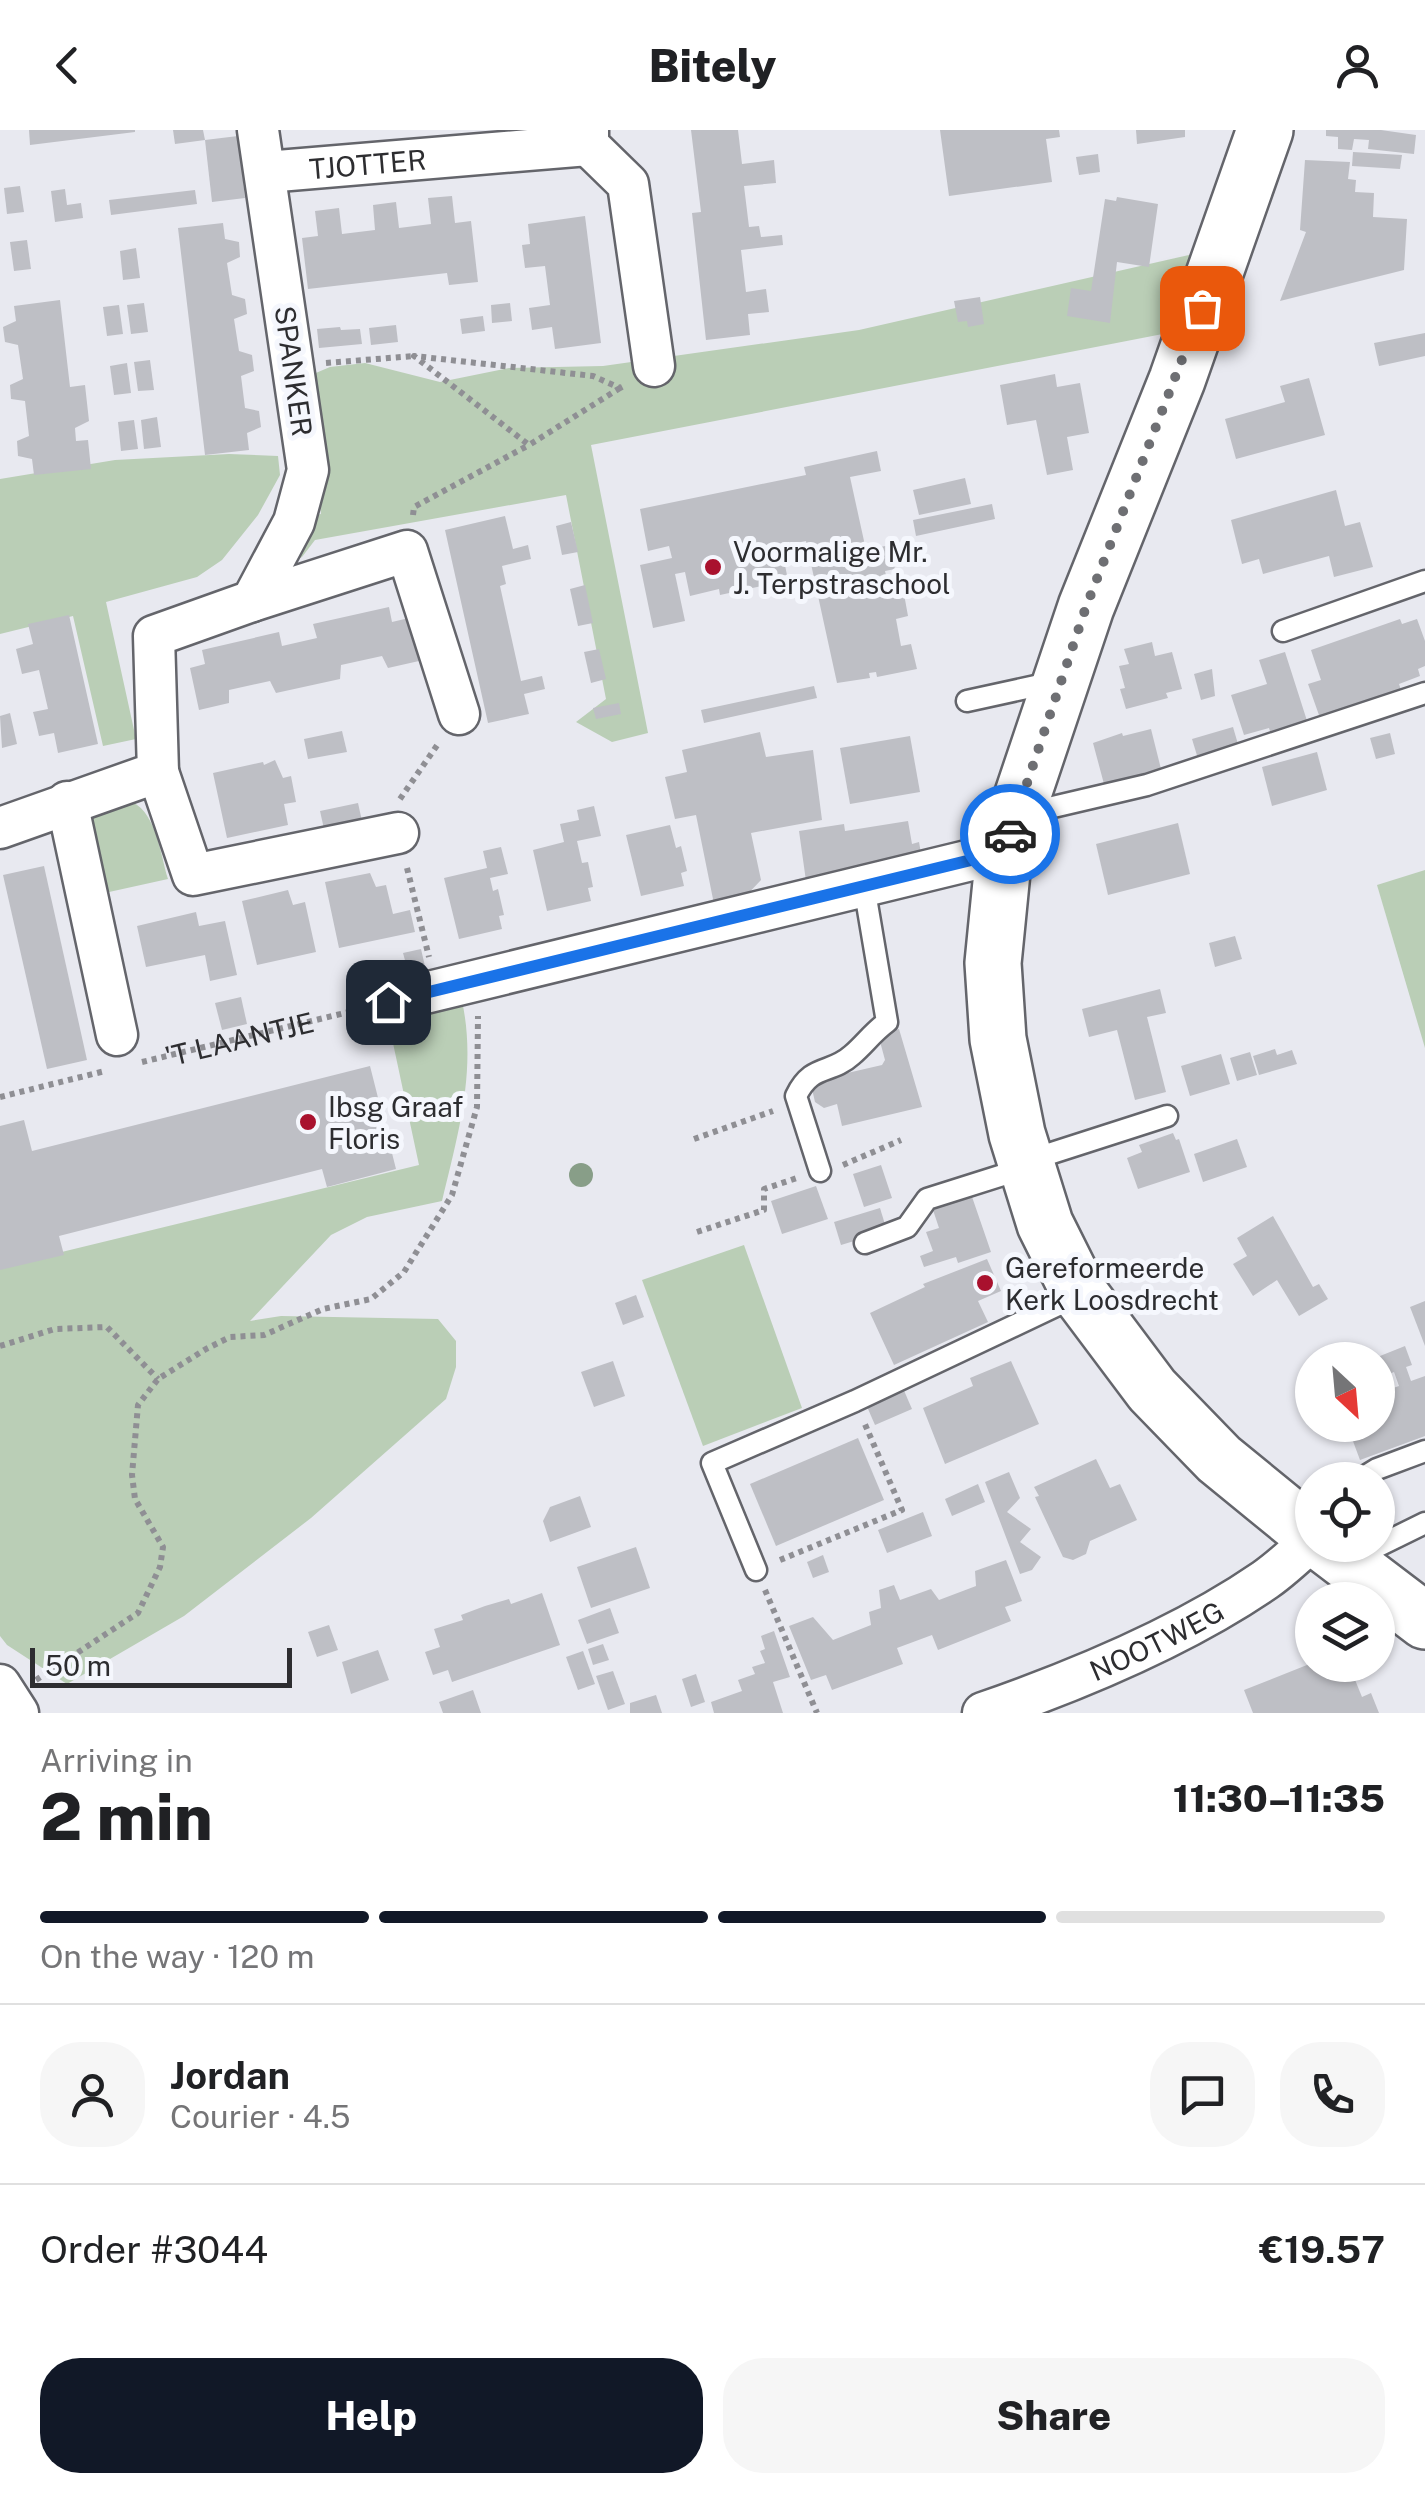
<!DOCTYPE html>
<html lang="en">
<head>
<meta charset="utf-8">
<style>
	body { margin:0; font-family:"Public Sans",sans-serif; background:#f6f6f6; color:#202124; height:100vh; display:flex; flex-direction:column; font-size:38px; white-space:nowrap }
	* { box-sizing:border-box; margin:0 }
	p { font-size:32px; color:#757577 }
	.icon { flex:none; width:55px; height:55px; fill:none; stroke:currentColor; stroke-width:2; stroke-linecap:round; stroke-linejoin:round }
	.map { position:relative; height:1583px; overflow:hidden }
	.side { display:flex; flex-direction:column; background:#fff; flex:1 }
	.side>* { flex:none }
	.needle { width:65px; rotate:154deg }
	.tools { position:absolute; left:1295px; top:1212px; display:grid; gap:20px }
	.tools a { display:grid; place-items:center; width:100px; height:100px; border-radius:50%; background:#fff; box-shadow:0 2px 8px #0004; font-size:50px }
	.scale { position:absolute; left:30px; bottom:25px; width:262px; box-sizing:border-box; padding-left:10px; border:5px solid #2d2d30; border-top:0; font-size:28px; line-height:35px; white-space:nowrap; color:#2d2d30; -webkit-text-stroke:8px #f5f7fd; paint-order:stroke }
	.pin { position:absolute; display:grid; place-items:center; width:85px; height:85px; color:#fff; margin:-42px; border-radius:20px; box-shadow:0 5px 15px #0006 }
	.courier { position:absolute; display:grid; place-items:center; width:100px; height:100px; margin:-50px; border:8px solid #1a73e8; border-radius:50%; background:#fff; color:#222; box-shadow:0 2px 12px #0007 }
	.head em { font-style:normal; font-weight:800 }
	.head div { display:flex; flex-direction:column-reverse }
	.head { display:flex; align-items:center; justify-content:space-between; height:170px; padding:0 40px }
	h1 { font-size:65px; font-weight:800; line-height:75px }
	.bar { display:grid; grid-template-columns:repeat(4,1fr); gap:15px 10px; align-content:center; height:120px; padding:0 40px }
	.bar i { height:12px; border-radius:8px; background:#e0e0e0 }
	.bar .active { background:#111827 }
	.bar p { grid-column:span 4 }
	.line { display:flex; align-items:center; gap:25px; padding:0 40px; border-top:2px solid #e0e0e0 }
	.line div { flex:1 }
	.round { display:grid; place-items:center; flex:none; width:105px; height:105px; border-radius:40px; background:#f6f6f6 }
	.action { display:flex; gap:20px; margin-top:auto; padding:20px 40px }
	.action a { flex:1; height:115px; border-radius:40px; background:#111827; color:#fff; font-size:40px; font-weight:800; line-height:115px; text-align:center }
	.action a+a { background:#f6f6f6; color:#202124 }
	header { display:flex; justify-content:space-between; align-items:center; height:130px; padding:0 40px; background:#fff; font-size:45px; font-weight:800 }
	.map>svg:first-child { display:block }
	.green { fill:#baceb6 }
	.building { fill:#bebfc5 }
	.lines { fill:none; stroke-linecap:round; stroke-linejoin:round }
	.lane-casing { stroke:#64656b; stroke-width:25 }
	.street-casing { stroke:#64656b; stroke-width:45 }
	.secondary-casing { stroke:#64656b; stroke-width:60 }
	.path { stroke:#8f8f94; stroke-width:6; stroke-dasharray:5 5; stroke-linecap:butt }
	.lane { stroke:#fff; stroke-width:20 }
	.street { stroke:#fff; stroke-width:40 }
	.secondary { stroke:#fff; stroke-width:55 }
	.tree { fill:#889e88 }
	.done { stroke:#6e6f73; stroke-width:10; stroke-dasharray:0 18 }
	.route { stroke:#1a73e8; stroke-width:12 }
	.poi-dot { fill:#a9112e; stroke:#f5f7fd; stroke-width:4 }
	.labels { text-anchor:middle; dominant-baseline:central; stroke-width:10; stroke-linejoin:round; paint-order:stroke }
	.street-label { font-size:28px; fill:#2d2d30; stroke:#f5f7fd }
	.poi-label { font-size:28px; fill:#2d2d30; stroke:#f5f7fd; text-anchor:start }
</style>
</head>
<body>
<header><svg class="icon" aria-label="back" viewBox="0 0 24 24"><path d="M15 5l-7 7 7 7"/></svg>Bitely<svg class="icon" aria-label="person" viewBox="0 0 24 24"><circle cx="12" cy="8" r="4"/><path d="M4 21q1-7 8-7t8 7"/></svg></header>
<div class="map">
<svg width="1425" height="1583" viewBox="0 0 1425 1583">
	<rect width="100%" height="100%" fill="#e8e9f0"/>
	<!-- green -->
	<g class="green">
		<path d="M1202 122 1173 202 591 315 648 603 612 612 576 592 606 569 566 365 315 410 302 427 280 439 300 388 321 384 304 248 330 237 365 233 440 252 509 238 603 236 859 200Z"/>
		<path d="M229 324 278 326 280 345 258 385 222 430 197 447 106 472 136 609 103 616 73 486 0 504V349L115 330Z"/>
		<path d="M127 670C156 678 160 723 168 749L100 764 86 686Z"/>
		<path d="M1425 740V918L1377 755Z"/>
		<path d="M462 871C477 940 458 1004 442 1071L367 1087 331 1105 250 1191 281 1186 438 1189 456 1211V1237L446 1269 311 1388 184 1486 67 1554 7 1515 0 1506V1137L419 1035 387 885Z"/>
		<path d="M744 1115 802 1278 703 1316 642 1150Z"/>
	</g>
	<!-- building -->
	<g class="building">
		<path d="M29 0H135V2L30 15Z"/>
		<path d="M173 0H203L205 10 175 14Z"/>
		<path d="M691 0H738L742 34 774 30 776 53 744 56 749 97 759 96 761 107 782 105 783 115 741 120 746 162 766 159 769 182 748 184 750 205 706 210 692 83 701 82Z"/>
		<path d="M940 0H1059L1060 7 1046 9 1052 52 949 66Z"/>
		<path d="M1136 0H1185V7L1137 14Z"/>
		<path d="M1326 0H1381L1416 5 1414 24 1368 19 1369 10 1354 9 1352 20 1338 19V7L1326 6Z"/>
		<path d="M238 6 245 68 212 72 205 10Z"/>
		<path d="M1353 22 1402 25 1400 39 1352 36Z"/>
		<path d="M1098 24 1100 42 1079 45 1076 27Z"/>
		<path d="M1305 30 1350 32 1348 49 1356 50 1355 62 1374 63 1373 87 1407 89 1404 140 1280 171 1306 102 1300 100Z"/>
		<path d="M20 56 24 82 7 84 4 58Z"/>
		<path d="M65 59 67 75 81 73 83 88 55 92 51 61Z"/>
		<path d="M195 60 197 74 111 85 109 70Z"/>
		<path d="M452 66 455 93 471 91 478 152 449 155 447 143 308 159 302 108 318 106 315 81 339 78 342 104 375 100 373 75 396 72 399 98 431 94 428 68Z"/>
		<path d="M1117 67 1158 74 1149 137 1117 132 1110 193 1067 186 1071 158 1091 161 1105 69 1116 71Z"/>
		<path d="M585 86 601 213 555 219 552 197 532 200 529 178 550 175 545 136 525 138 522 115 530 114 528 94Z"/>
		<path d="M223 93 225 109 239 112 240 127 227 133 232 165 245 169 246 176 247 184 234 189 239 221 252 225 254 241 241 246 245 278 259 281 261 297 247 303 249 320 205 325 178 98Z"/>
		<path d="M27 110 31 139 14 141 10 112Z"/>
		<path d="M136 118 140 148 123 150 120 121Z"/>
		<path d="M980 167 984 194 968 197 967 191 958 192 954 171Z"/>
		<path d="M60 170 70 257 85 255 89 291 75 298 76 311 88 310 91 339 34 345 32 329 18 326 17 311 29 306 25 271 11 269 10 255 23 249 18 215 5 212 3 197 16 191 14 176Z"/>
		<path d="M144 173 148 202 131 204 127 175Z"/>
		<path d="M510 173 512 191 492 193 491 175Z"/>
		<path d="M119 175 123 204 107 206 103 177Z"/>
		<path d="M483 186 485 201 462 204 460 189Z"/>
		<path d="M396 195 398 212 371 215 369 198Z"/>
		<path d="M340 197 341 200 360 199 362 214 319 218 317 199Z"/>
		<path d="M1425 203V226L1379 236 1374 213Z"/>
		<path d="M150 230 154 260 138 261 134 232Z"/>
		<path d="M127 233 131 263 114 265 110 236Z"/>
		<path d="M1055 244 1057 257 1080 253 1089 303 1067 307 1073 340 1047 345 1036 290 1007 295 1000 255Z"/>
		<path d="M1309 248 1325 305 1236 329 1225 289 1285 272 1280 256Z"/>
		<path d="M157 287 161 317 144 319 141 290Z"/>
		<path d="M134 290 138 319 121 321 118 292Z"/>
		<path d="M877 321 881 341 850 347 866 420 890 415 895 439 885 441 891 467 904 464 908 486 896 489 901 516 911 514 917 539 877 547 876 542 869 543 870 548 837 553 806 411 781 416 787 445 775 447 776 453 720 465 719 459 690 466 685 442 675 444 685 491 653 498 640 435 672 428 669 416 648 421 640 379 806 345 804 337Z"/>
		<path d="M965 348 971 374 919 385 913 360Z"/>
		<path d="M1336 360 1345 396 1360 392 1373 437 1334 447 1329 426 1263 444 1259 429 1242 434 1231 390Z"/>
		<path d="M992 374 995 389 916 406 913 390Z"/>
		<path d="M505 386 513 419 528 415 531 429 502 436 506 454 500 456 521 551 542 546 545 559 524 564 529 584 488 593 445 400Z"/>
		<path d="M571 392 578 422 562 425 556 396Z"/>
		<path d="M585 455 593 493 578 496 570 459Z"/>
		<path d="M389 477 392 492 409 488 419 531 388 538 382 526 341 535 340 549 276 563 270 551 229 560V573L199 580 190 538 205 534 202 520 279 502 282 516 317 508 313 494Z"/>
		<path d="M69 485 98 614 58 623 54 603 39 606 36 593 33 582 48 579 39 540 22 544 16 519 33 514 28 494Z"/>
		<path d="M1400 489 1402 494 1417 489 1425 511V536L1418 539 1420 546 1399 554 1401 560 1320 588 1308 554 1321 550 1311 520Z"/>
		<path d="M1152 512 1155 526 1172 522 1182 559 1166 563 1168 568 1126 579 1120 559 1125 558 1119 536 1129 534 1124 519Z"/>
		<path d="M599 519 606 549 591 553 584 522Z"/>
		<path d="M1285 522 1309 597 1272 608 1269 598 1244 605 1231 565 1267 554 1259 530Z"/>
		<path d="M1212 539 1215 566 1201 570 1194 544Z"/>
		<path d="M814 556 817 568 704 593 701 580Z"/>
		<path d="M619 573 621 584 596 589 593 578Z"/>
		<path d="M10 583 17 614 2 618 0 586Z"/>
		<path d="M1233 597 1240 621 1199 632 1192 609Z"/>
		<path d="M1151 599 1161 639 1104 654 1093 613 1122 603 1123 606Z"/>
		<path d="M342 601 347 622 308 629 304 609Z"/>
		<path d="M760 602 766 627 813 620 822 690 751 703 761 750 743 769 714 774 696 685 675 689 665 647 687 642 682 620Z"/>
		<path d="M1390 603 1395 624 1376 629 1370 608Z"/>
		<path d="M910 606 920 662 850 674 840 618Z"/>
		<path d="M1317 622 1327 660 1272 676 1262 637Z"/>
		<path d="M275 630 283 648 291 646 296 672 284 674 288 695 227 708 213 643 263 632 264 635Z"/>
		<path d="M358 673 362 691 324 699 320 681Z"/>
		<path d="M594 676 601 706 577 711 582 733 588 732 593 757 588 758 591 771 547 781 533 720 564 712 560 694 579 690 577 680Z"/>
		<path d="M908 691 912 714 919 712 922 729 806 751 799 701 844 694 845 701Z"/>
		<path d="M1178 693 1190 744 1108 765 1096 714Z"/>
		<path d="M670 695 676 718 681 716 687 741 681 743 684 756 641 766 626 705Z"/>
		<path d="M501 717 508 744 490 748 493 761 498 759 504 785 499 786 502 799 459 809 444 748 487 738 483 721Z"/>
		<path d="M44 736 87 930 47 939 3 745Z"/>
		<path d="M370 743 376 757 386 755 393 784 410 780 415 802 339 818 325 752Z"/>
		<path d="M288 760 293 775 305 772 316 822 257 835 242 771Z"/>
		<path d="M196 782 199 796 225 791 237 845 210 851 205 825 146 837 137 796Z"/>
		<path d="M1235 806 1242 829 1215 837 1209 813Z"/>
		<path d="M421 819 427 845 410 849 403 823Z"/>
		<path d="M1160 859 1166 883 1147 887 1166 962 1135 970 1117 900 1089 907 1082 879Z"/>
		<path d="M241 867 247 894 222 900 215 873Z"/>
		<path d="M899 899 922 977 842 996 837 974 824 978 815 972 812 959 817 950 882 935 885 930 878 904Z"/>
		<path d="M1275 919 1277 925 1292 920 1297 934 1259 945 1253 926Z"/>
		<path d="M1250 922 1257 945 1237 951 1230 928Z"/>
		<path d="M1221 924 1230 954 1190 966 1181 936Z"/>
		<path d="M370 936 396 1039 327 1057 322 1039 59 1106 64 1125 0 1140V996L24 990 32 1021Z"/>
		<path d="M1173 1003 1176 1010 1179 1009 1190 1042 1138 1059 1127 1028 1142 1022 1139 1015Z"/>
		<path d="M1237 1009 1247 1037 1203 1052 1194 1024Z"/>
		<path d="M881 1035 892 1068 864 1077 853 1044Z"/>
		<path d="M816 1056 828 1089 782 1104 771 1071Z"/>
		<path d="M970 1061 991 1122 958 1133 956 1127 924 1137 920 1126 933 1121 926 1102 939 1098 931 1074Z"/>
		<path d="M880 1078 887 1101 841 1115 834 1092Z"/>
		<path d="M1273 1086 1313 1157 1319 1154 1328 1169 1299 1186 1277 1150 1253 1166 1233 1134 1247 1126 1237 1108Z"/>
		<path d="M987 1129 1001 1161 978 1171 988 1192 894 1235 870 1183 925 1157 923 1154Z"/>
		<path d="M636 1165 644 1187 623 1195 615 1173Z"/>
		<path d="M1425 1171V1216L1410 1177Z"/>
		<path d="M1405 1216 1412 1235 1406 1237 1411 1251 1425 1246V1306L1360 1330 1347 1295H1378V1263L1399 1256 1394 1242 1378 1248V1230H1370Z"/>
		<path d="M613 1231 625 1266 594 1277 581 1242Z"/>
		<path d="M1011 1231 1039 1294 945 1334 923 1278 973 1256 970 1248Z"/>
		<path d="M902 1256 912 1279 875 1295 865 1272Z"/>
		<path d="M858 1308 884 1370 776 1416 750 1354Z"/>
		<path d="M1096 1329 1110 1358 1120 1354 1137 1390 1090 1411 1086 1424 1073 1430 1063 1427 1035 1367 1039 1366 1034 1357Z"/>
		<path d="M1009 1342 1020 1368 1007 1382 1031 1399 1020 1412 1041 1427 1032 1440 1020 1444 985 1352Z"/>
		<path d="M978 1354 985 1372 952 1386 945 1369Z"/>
		<path d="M580 1366 591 1397 550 1412 543 1391 550 1377Z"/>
		<path d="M923 1382 932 1406 887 1423 878 1400Z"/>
		<path d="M636 1417 650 1458 591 1478 577 1437Z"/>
		<path d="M823 1425 829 1442 813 1448 807 1432Z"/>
		<path d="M1006 1430 1022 1471 1005 1477 1011 1491 938 1520 932 1505 897 1518 903 1534 832 1560 826 1545 811 1550 789 1496 813 1487 833 1510 871 1495 869 1482 881 1478 879 1460 894 1455 900 1470 931 1459 939 1470 976 1456 975 1441Z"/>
		<path d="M542 1463 560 1515 452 1552 448 1540 433 1545 425 1522 440 1517 434 1499 463 1490 461 1485 485 1476 509 1469 511 1474Z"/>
		<path d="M610 1478 619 1503 587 1514 578 1490Z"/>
		<path d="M329 1495 338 1520 317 1527 308 1502Z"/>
		<path d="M774 1501 790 1547 773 1552 783 1583H714L711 1572 742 1561 738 1550 755 1544 752 1537 765 1533 760 1521 765 1519 761 1506Z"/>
		<path d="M603 1514 609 1530 593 1535 588 1519Z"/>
		<path d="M378 1520 389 1550 351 1564 342 1532Z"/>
		<path d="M583 1521 595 1554 578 1560 566 1527Z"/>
		<path d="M1312 1533 1349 1535 1362 1567 1371 1563 1379 1583H1253L1244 1560Z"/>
		<path d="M613 1541 625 1574 608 1580 596 1546Z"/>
		<path d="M696 1544 705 1572 691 1577 682 1549Z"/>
		<path d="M473 1560 481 1583H443L439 1572Z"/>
		<path d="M656 1565 662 1583H630V1573Z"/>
	</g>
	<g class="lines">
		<!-- lane casing -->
		<g class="lane-casing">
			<g id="lane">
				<path d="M1283 501 1425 451"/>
				<path d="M967 571 1054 552"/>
				<path d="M1023 684 1147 655 1425 563"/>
				<path d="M1027 1031 1167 986"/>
				<path d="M820 1041 796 966C812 933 830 945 852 925 865 914 872 903 887 892L864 756"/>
				<path d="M865 1113 907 1097 927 1069 1025 1038"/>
				<path d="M1359 1350 1377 1339 1425 1321"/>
				<path d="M1353 1433 1364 1423 1425 1393"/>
				<path d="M756 1440 712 1333 855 1271 1079 1165"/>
			</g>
		</g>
		<!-- street casing -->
		<g class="street-casing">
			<g id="street">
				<path d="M588 0V15L628 54 654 236"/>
				<path id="s2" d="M266 42 588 15"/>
				<path d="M252 471 407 421 459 584"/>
				<path d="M158 642 193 745 398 703"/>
				<path d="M67 672 117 905"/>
				<path d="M0 698 158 642 154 506 252 471 294 392 308 340 258 0"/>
				<path d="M388 872 1004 722"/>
				<path d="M0 1555 18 1583"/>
				<path id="s3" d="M983 1583C1075 1551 1185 1505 1265 1450 1281 1439 1297 1424 1312 1410"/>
			</g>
		</g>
		<!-- secondary casing -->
		<g class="secondary-casing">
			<g id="secondary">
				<path d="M1265 0 1177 250 1086 477 1016 685 1004 722 993 833 998 909 1017 1004 1045 1094 1080 1164 1152 1260 1219 1329 1312 1405"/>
				<path d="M1325 1415 1425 1491"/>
			</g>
		</g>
		<!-- path -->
		<g class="path">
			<path d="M326 233 414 226"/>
			<path d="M620 258 529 315 414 226 593 246 620 258 624 256"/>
			<path d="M413 385 414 377 529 315"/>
			<path d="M400 669 438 614"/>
			<path d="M407 738 429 827"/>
			<path id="s1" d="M142 932 353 881"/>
			<path d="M0 967 105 941"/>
			<path d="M694 1009 773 981"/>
			<path d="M843 1035 901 1010"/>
			<path d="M697 1102 764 1080V1059L797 1048"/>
			<path d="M0 1216 55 1199 107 1197 158 1249"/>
			<path d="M780 1430 902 1380 864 1292"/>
			<path d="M765 1460 817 1583"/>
			<path d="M36 1550 138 1483 160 1437 163 1417 135 1369 132 1345 138 1275 158 1249 206 1219 230 1207 264 1205 323 1179 371 1169 404 1142 452 1065 477 977 478 886"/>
		</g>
		<!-- lane -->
		<use href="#lane" class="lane"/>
		<!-- street -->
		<use href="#street" class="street"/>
		<!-- secondary -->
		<use href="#secondary" class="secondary"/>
	</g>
	<!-- trees -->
	<circle class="tree" cx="581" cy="1045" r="12"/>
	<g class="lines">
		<!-- done -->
		<path class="done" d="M1010 704 1086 477 1202 178"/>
		<!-- route -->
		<path class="route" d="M388 872 1004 722 1010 704"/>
	</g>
	<!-- markers -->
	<g class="poi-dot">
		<circle cx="713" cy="437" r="10"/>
		<circle cx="308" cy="992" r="10"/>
		<circle cx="985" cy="1153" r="10"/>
	</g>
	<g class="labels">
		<!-- street labels -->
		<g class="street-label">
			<text stroke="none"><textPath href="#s2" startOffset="102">TJOTTER</textPath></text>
			<text transform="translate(294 241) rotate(82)">SPANKER</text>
			<text stroke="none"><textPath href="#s1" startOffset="100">'T LAANTJE</textPath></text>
			<text stroke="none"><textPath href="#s3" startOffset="188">NOOTWEG</textPath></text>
		</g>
		<!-- poi labels -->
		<g class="poi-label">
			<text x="733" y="421">Voormalige Mr.<tspan x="733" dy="32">J. Terpstraschool</tspan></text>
			<text x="328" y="976">Ibsg Graaf<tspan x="328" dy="32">Floris</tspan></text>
			<text x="1005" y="1137">Gereformeerde<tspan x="1005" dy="32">Kerk Loosdrecht</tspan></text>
		</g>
	</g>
</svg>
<div class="tools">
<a><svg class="needle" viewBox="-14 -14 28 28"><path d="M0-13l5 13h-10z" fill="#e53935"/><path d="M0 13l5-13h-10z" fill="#757577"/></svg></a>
<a><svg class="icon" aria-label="locate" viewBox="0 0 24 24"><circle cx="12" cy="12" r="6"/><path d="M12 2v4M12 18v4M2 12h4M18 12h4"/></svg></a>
<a><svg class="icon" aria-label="layers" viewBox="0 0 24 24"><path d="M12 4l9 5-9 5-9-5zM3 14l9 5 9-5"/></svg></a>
</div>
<div class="scale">50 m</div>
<div class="pin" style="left:1202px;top:178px;background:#ea580c"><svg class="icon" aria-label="bag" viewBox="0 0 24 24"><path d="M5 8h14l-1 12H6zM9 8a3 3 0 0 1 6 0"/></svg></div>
<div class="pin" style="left:388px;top:872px;background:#1f2937"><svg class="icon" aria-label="home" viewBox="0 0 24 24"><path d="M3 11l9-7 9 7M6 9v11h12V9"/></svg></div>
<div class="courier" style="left:1010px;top:704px"><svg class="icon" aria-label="car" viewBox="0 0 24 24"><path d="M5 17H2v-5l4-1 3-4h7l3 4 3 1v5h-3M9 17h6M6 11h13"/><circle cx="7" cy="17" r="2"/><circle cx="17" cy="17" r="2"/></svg></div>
</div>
<section class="side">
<div class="head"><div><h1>2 min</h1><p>Arriving in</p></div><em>11:30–11:35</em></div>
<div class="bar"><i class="active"></i><i class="active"></i><i class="active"></i><i></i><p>On the way · 120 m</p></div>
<div class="line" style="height:180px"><a class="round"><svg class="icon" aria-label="person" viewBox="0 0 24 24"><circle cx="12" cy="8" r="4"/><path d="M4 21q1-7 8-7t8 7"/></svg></a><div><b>Jordan</b><p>Courier · 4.5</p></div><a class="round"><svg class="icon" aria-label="chat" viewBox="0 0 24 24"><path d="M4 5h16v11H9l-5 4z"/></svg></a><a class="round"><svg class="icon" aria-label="phone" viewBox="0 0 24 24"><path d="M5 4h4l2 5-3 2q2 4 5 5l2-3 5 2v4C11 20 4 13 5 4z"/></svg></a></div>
<div class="line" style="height:130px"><div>Order #3044</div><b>€19.57</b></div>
<div class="action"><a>Help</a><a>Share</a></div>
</section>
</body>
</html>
